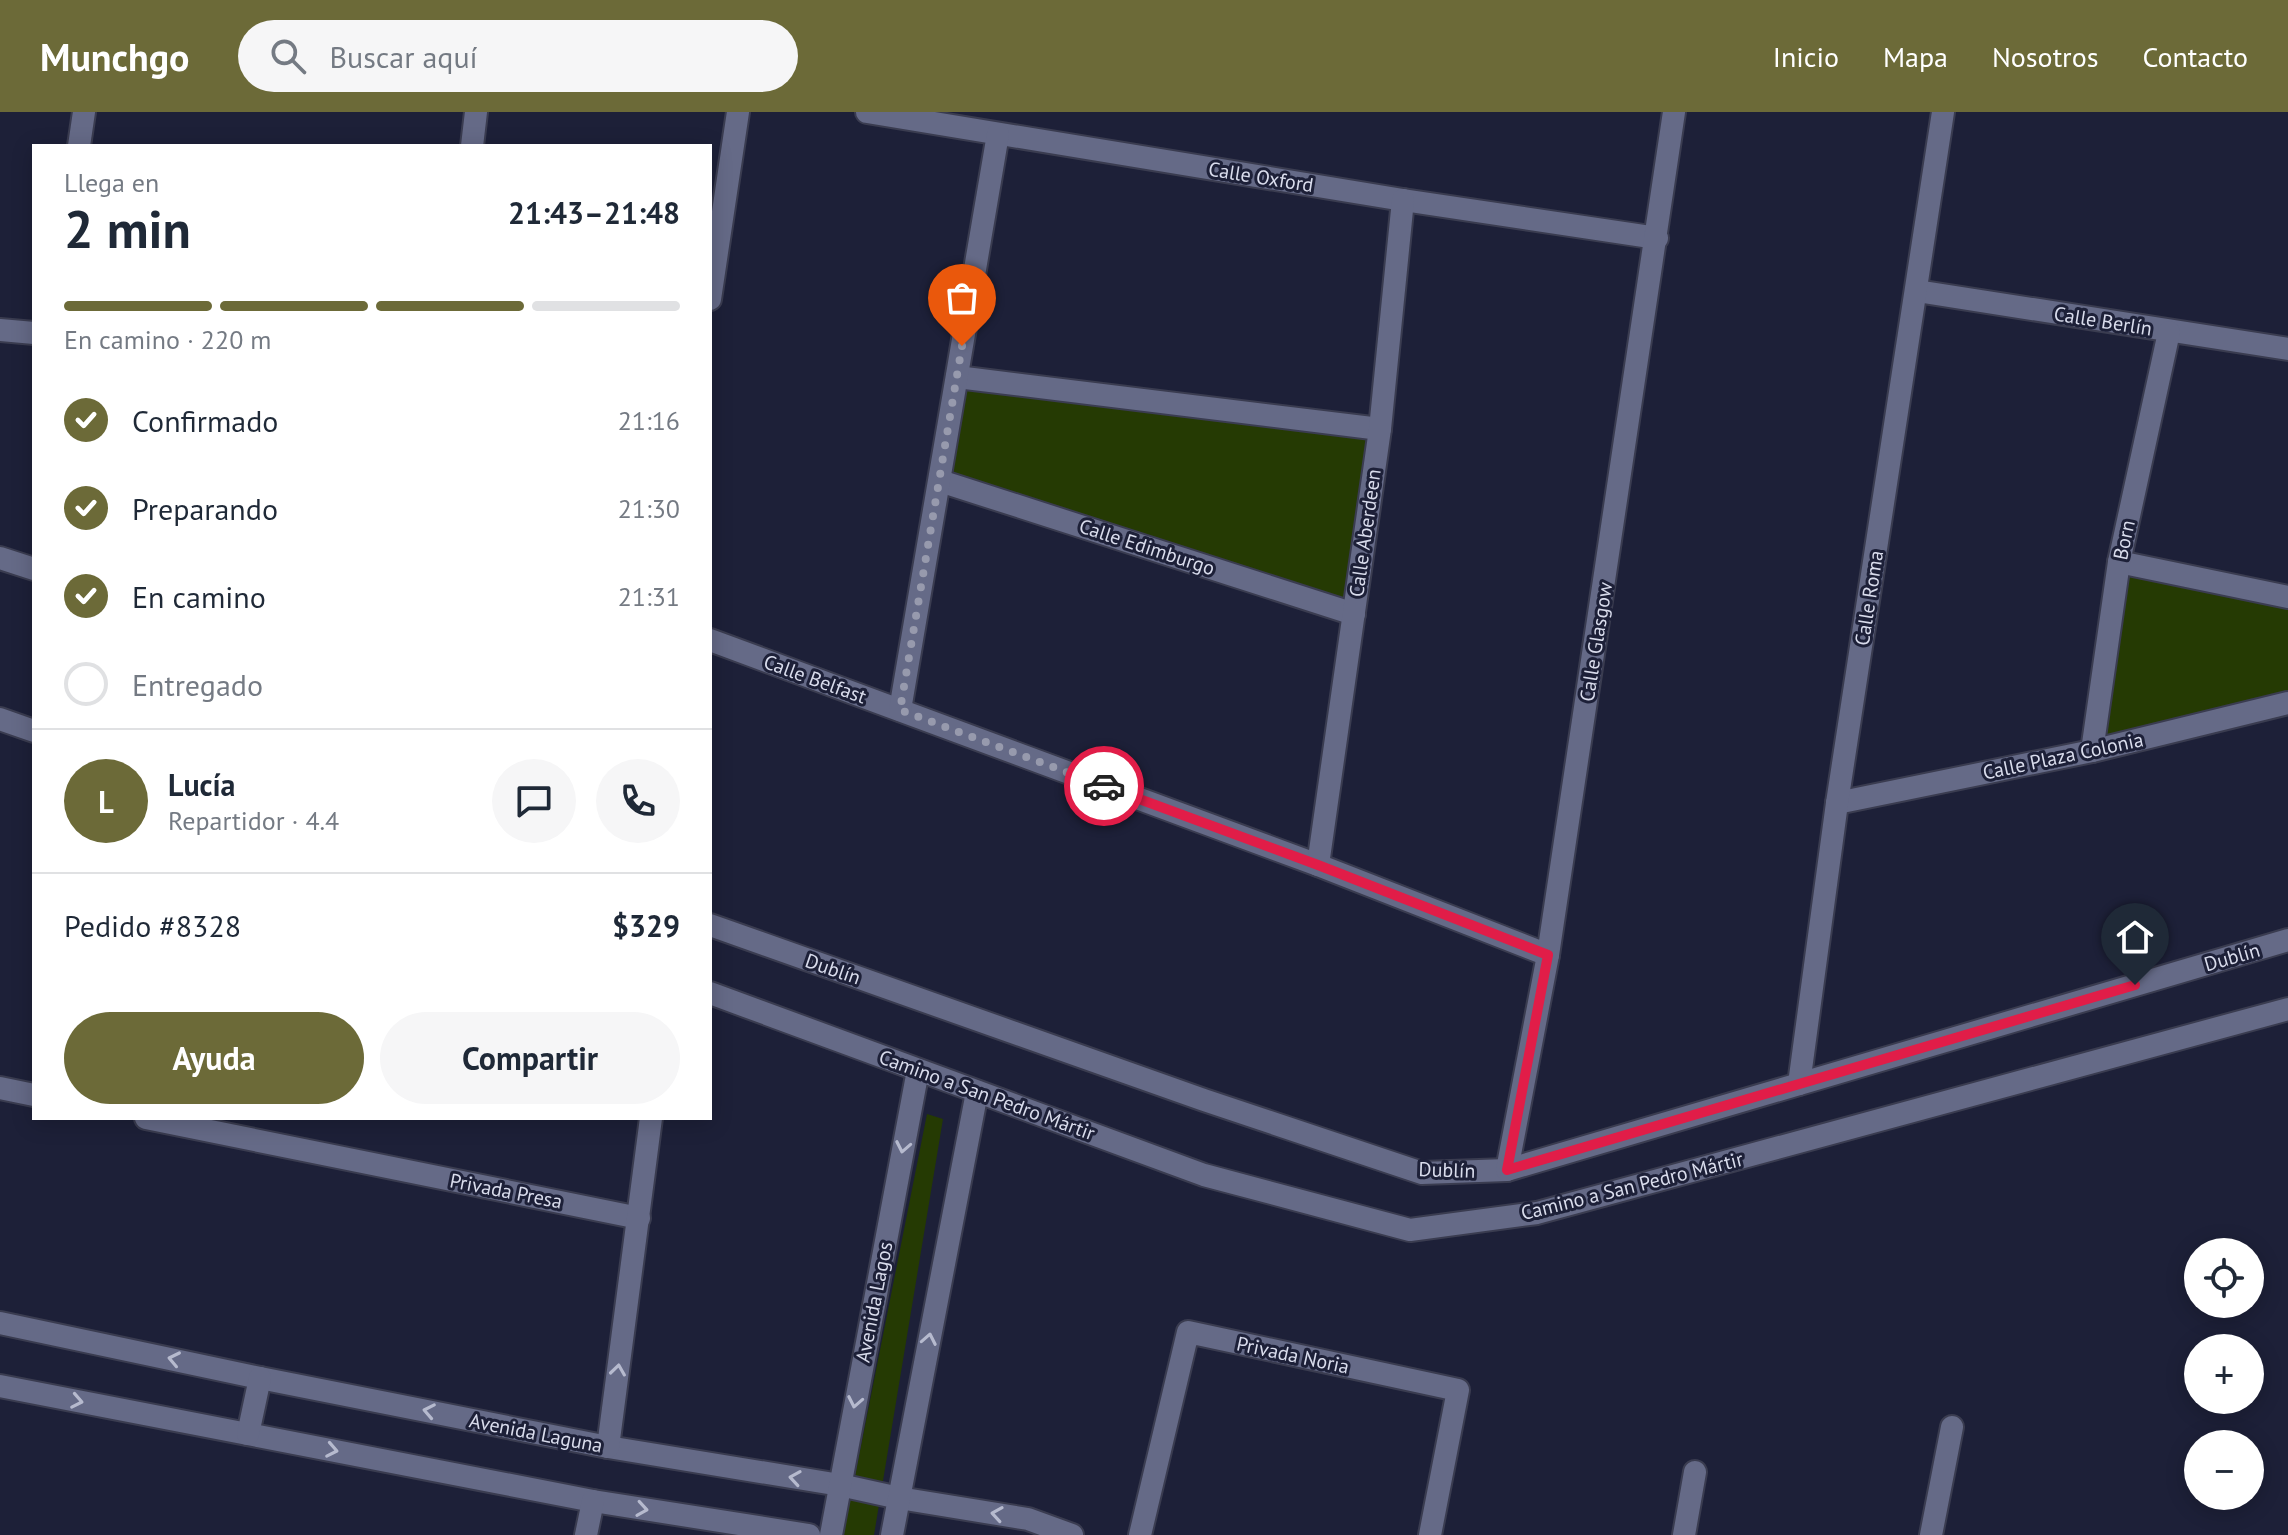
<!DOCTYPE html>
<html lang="es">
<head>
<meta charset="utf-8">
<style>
	body { margin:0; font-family:"PT Sans",sans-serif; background:#f6f6f7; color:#1f2937; height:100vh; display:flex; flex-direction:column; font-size:30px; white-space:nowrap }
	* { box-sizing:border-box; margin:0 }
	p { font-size:26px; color:#747a83 }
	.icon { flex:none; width:44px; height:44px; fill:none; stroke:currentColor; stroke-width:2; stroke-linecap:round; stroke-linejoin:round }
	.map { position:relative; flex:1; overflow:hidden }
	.sheet { position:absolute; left:32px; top:32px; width:680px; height:976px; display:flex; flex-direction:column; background:#fff; border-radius:0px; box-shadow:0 4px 20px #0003 }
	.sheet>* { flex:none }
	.tools { position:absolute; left:2184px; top:1126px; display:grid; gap:16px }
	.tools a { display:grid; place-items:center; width:80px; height:80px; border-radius:50%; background:#fff; box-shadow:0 4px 20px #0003; font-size:40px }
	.pin { position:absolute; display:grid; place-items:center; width:68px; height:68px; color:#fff; margin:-82px -34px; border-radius:50% 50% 50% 0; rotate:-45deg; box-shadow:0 0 8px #0007 }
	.pin .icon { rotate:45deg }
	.courier { position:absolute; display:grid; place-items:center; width:80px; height:80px; margin:-40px; border:6px solid #e11d48; border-radius:50%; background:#fff; color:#222; box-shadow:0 2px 10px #0007 }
	.headline em { font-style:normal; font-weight:700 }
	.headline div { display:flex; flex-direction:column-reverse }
	.headline { display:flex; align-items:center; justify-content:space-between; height:136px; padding:0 32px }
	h1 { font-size:52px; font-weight:700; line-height:60px }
	.bar { display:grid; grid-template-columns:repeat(4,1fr); gap:12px 8px; align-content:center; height:96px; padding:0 32px }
	.bar i { height:10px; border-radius:6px; background:#e0e1e3 }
	.bar .active { background:#6c6a38 }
	.bar p { grid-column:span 4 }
	.line { display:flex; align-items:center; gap:20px; padding:0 32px; border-top:2px solid #e0e1e3 }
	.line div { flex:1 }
	.round { display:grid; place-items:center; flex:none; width:84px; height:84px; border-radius:42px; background:#f6f6f7 }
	ol { padding:0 32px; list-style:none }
	li { display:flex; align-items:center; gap:24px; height:88px }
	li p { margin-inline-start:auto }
	li .icon { padding:8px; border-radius:50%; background:#6c6a38; color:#fff; stroke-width:4 }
	li:last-child { color:#747a83 }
	li i { width:44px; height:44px; border:4px solid #e0e1e3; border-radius:50% }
	.action { display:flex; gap:16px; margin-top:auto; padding:16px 32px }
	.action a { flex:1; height:92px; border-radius:48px; background:#6c6a38; color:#fff; font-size:32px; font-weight:700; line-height:92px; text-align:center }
	.action a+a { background:#f6f6f7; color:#1f2937 }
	header { display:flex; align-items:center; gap:48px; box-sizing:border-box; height:112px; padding:0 40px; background:#6c6a38; color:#fff }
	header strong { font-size:38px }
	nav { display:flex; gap:44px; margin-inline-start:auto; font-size:28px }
	.search { width:560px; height:72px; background:#f6f6f7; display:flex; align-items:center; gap:20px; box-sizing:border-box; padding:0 28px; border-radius:44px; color:#747a83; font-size:30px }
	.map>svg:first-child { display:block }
	.green { fill:#253a03 }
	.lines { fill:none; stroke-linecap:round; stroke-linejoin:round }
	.minor-casing { stroke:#3a3c50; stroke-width:26 }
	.tertiary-casing { stroke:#3a3c50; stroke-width:26 }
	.minor { stroke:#656a87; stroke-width:22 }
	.tertiary { stroke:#656a87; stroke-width:22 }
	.oneway { stroke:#b6bace }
	.done { stroke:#979aad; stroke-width:8; stroke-dasharray:0 14.4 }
	.route { stroke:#e11d48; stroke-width:10 }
	.labels { text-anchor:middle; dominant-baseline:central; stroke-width:6; stroke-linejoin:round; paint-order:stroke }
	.street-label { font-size:20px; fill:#d9dcec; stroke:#1d2038 }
</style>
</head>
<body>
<header>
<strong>Munchgo</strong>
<div class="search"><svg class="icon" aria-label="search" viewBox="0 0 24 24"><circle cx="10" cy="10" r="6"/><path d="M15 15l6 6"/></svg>Buscar aquí</div>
<nav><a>Inicio</a><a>Mapa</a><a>Nosotros</a><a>Contacto</a></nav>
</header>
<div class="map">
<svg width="2288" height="1423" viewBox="0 0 2288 1423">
	<rect width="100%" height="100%" fill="#1d2038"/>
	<!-- green -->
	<g class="green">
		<path d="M964 278 1374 326 1347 493 950 363Z"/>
		<path d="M2119 450 2288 485V591L2092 639Z"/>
		<path d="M927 1002 943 1007 874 1423H837L853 1374Z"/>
	</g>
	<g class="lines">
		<!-- minor casing -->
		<g class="minor-casing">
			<g id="minor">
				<path d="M867 0 1403 88 1657 126"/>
				<path d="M79 34 84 0"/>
				<path d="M472 34 476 0"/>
				<path d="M1917 179 2288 237"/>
				<path d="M0 218 34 221"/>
				<path d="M957 265 1380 317"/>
				<path d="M940 369 1354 502"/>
				<path d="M0 446 34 457"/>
				<path d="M2119 450 2288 485"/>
				<path d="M710 528 1318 753 1548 843"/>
				<path d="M900 598 998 22"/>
				<path d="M2092 639 2119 450 2169 220"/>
				<path d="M1837 691 2092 639 2288 591"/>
				<path d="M1318 753 1380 317 1403 88"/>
				<path d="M710 813 1204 988 1422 1061 1507 1058 2288 828"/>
				<path d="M1799 972 1837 691 1943 0"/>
				<path d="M0 976 34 983"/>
				<path d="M146 1006 639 1106"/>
				<path d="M1507 1058 1548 843 1674 0"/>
				<path d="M0 1211 260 1266 608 1335 840 1373 899 1386 1028 1407 1072 1423"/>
				<path d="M0 1274 593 1389 809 1423"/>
				<path d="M608 1335 651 1006"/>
				<path d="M586 1423 593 1389"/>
				<path d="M1140 1423 1188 1220 1458 1278 1430 1423"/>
				<path d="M1684 1423 1695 1360"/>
				<path d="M1931 1423 1952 1315"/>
			</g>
		</g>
		<!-- tertiary casing -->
		<g class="tertiary-casing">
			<g id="tertiary">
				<path d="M710 187 738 0"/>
				<path d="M0 607 34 619"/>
				<path d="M710 881 1204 1063 1410 1118 1537 1101 2288 897"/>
				<path d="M248 1322 260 1266"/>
				<path d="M831 1423 918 958"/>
				<path d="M892 1423 977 980"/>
			</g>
		</g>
		<!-- minor -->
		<use href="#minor" class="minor"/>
		<!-- tertiary -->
		<use href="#tertiary" class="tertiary"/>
	</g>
	<!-- one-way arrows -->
	<defs><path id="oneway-chevron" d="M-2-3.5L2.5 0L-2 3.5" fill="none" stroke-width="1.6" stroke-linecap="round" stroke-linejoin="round" transform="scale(2)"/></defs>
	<g class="oneway">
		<use href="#oneway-chevron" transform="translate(903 1035) rotate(101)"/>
		<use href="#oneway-chevron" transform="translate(929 1227) rotate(-79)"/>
		<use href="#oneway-chevron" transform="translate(174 1247) rotate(-168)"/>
		<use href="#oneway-chevron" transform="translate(618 1258) rotate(-82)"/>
		<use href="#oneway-chevron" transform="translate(77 1289) rotate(11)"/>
		<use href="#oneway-chevron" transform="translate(855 1290) rotate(101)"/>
		<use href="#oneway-chevron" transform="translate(429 1299) rotate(-169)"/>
		<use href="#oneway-chevron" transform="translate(332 1338) rotate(11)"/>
		<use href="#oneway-chevron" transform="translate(795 1366) rotate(-171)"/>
		<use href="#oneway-chevron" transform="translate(642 1397) rotate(9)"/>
		<use href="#oneway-chevron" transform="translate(997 1402) rotate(-171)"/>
	</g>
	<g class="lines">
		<!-- done -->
		<path class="done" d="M962 234 900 598 1104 674"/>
		<!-- route -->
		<path class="route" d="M1104 674 1318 753 1548 843 1507 1058 2135 873"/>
	</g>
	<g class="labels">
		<!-- street labels -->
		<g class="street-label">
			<text transform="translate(1261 65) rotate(9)">Calle Oxford</text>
			<text transform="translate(2103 209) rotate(9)">Calle Berlín</text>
			<text transform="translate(1365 421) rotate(-82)">Calle Aberdeen</text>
			<text transform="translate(2124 428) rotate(-78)">Born</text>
			<text transform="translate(1147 435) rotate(18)">Calle Edimburgo</text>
			<text transform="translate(1869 486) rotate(-81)">Calle Roma</text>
			<text transform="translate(1596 530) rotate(-81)">Calle Glasgow</text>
			<text transform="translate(815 567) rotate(20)">Calle Belfast</text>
			<text transform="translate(2063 644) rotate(-12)">Calle Plaza Colonia</text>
			<text transform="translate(2232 845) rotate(-16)">Dublín</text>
			<text transform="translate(833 857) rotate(19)">Dublín</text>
			<text transform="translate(987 983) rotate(20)">Camino a San Pedro Mártir</text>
			<text transform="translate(1447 1058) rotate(2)">Dublín</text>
			<text transform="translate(1632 1074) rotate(-14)">Camino a San Pedro Mártir</text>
			<text transform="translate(506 1079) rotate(11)">Privada Presa</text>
			<text transform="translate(874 1190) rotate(-79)">Avenida Lagos</text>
			<text transform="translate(1293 1243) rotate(12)">Privada Noria</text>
			<text transform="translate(536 1321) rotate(11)">Avenida Laguna</text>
		</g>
	</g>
</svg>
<div class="tools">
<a><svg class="icon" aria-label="locate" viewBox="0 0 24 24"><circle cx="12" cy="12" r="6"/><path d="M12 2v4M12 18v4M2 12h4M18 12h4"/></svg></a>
<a>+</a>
<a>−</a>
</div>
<div class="pin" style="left:962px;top:234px;background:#ea580c"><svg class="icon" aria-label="bag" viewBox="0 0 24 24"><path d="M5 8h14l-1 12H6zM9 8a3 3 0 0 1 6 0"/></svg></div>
<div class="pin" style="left:2135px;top:873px;background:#1f2937"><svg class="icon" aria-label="home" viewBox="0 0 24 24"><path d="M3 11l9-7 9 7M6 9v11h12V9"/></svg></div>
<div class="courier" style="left:1104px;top:674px"><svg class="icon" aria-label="car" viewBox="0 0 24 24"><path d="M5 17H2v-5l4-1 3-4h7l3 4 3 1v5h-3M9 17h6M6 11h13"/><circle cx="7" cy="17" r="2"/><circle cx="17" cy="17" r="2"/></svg></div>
<section class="sheet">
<div class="headline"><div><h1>2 min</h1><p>Llega en</p></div><em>21:43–21:48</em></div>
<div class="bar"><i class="active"></i><i class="active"></i><i class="active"></i><i></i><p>En camino · 220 m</p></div>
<ol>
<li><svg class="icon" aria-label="check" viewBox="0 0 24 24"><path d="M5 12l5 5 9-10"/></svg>Confirmado<p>21:16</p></li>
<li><svg class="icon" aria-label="check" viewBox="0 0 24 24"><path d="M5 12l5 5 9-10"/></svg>Preparando<p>21:30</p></li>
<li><svg class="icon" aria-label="check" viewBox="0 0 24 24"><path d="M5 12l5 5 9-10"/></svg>En camino<p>21:31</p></li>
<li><i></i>Entregado</li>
</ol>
<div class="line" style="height:144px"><b class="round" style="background:#6c6a38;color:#fff">L</b><div><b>Lucía</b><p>Repartidor · 4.4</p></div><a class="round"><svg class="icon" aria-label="chat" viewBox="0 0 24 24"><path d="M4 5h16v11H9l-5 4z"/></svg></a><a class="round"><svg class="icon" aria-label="phone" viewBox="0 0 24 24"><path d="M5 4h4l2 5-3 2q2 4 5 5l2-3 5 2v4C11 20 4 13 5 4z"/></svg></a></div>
<div class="line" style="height:104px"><div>Pedido #8328</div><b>$329</b></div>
<div class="action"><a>Ayuda</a><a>Compartir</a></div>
</section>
</div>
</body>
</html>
